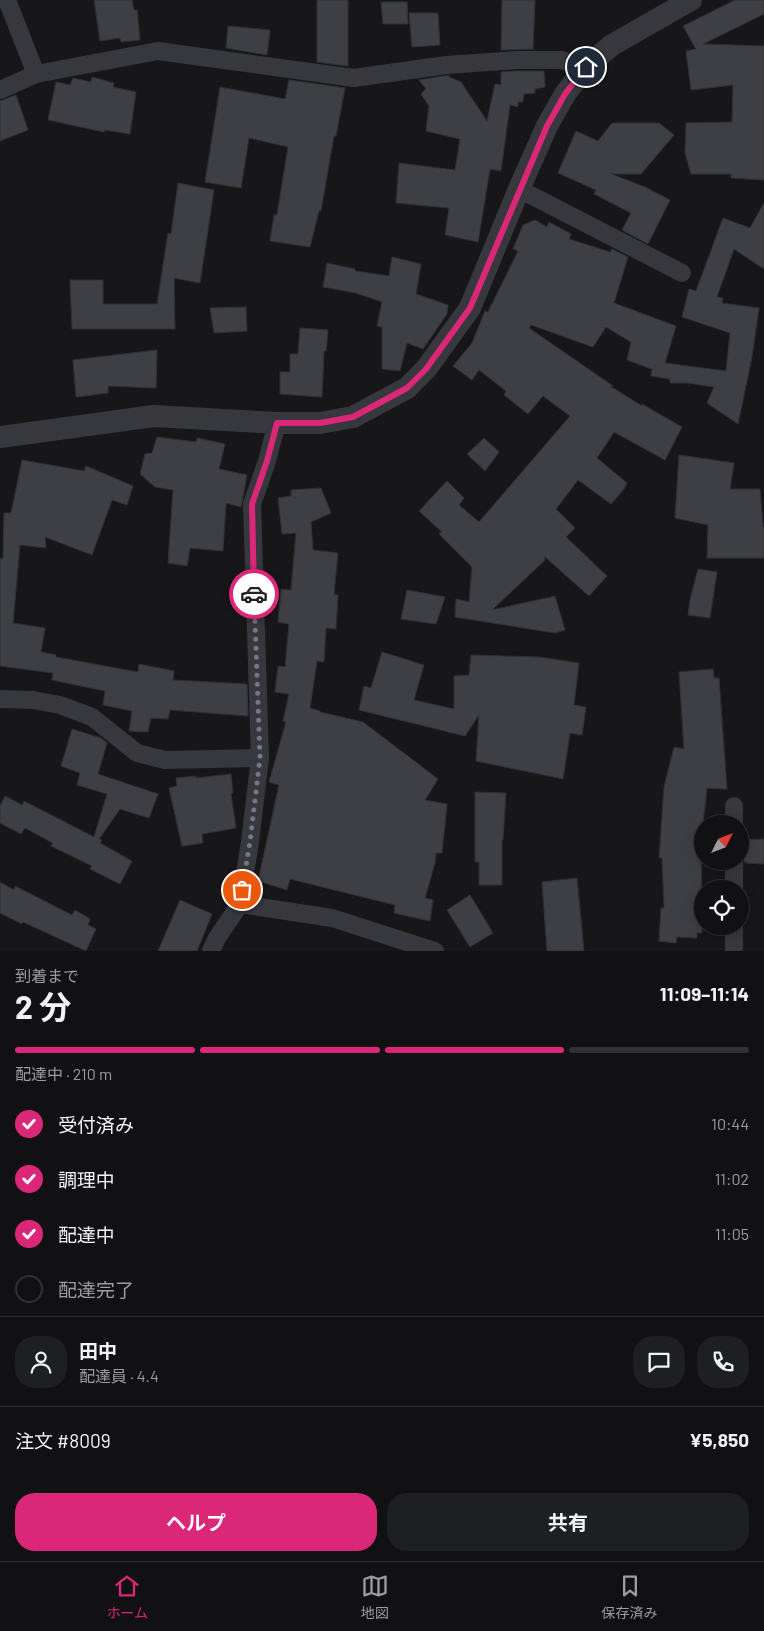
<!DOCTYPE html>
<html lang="ja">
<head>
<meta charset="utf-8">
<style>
	body { margin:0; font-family:Barlow,"Noto Sans JP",sans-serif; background:#1e1f21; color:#f1f3f6; height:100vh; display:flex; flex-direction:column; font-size:19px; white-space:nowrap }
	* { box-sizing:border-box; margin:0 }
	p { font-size:16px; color:#9c9da0 }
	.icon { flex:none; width:28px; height:28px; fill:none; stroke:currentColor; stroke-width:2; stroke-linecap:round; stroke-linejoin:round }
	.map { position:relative; height:951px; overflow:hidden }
	.details { display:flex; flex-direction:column; background:#111113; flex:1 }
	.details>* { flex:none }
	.needle { width:32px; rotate:48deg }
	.controls { position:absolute; left:694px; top:815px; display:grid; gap:10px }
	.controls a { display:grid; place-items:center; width:55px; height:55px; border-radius:50%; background:#111113; box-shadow:0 2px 12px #0003,0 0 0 1px #303133; font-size:25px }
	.pin { position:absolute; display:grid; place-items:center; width:42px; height:42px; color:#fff; margin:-21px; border:2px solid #fff; border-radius:50%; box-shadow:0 1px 5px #0007 }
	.courier { position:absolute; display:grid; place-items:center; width:50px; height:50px; margin:-25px; border:4px solid #db2777; border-radius:50%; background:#fff; color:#222; box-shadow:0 1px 6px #0007 }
	.overview em { font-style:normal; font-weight:700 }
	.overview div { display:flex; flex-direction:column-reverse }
	.overview { display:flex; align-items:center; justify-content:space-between; height:85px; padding:0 15px }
	h1 { font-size:32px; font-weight:700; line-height:38px }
	.bar { display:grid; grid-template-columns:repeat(4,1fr); gap:8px 5px; align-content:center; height:60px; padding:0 15px }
	.bar i { height:6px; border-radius:4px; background:#303133 }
	.bar .selected { background:#db2777 }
	.bar p { grid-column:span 4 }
	.line { display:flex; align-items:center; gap:12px; padding:0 15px; border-top:1px solid #303133 }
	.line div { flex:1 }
	.round { display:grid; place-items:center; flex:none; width:52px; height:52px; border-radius:20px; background:#1e1f21 }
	ol { padding:0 15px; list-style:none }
	li { display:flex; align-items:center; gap:15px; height:55px }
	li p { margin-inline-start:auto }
	li .icon { padding:5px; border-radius:50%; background:#db2777; color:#fff; stroke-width:4 }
	li:last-child { color:#9c9da0 }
	li i { width:28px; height:28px; border:2px solid #303133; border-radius:50% }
	.cta { display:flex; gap:10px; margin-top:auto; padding:10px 15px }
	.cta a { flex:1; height:58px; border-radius:20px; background:#db2777; color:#fff; font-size:20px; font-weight:700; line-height:58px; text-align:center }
	.cta a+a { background:#1e1f21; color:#f1f3f6 }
	.tab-bar { display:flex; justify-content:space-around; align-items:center; height:70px; border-top:1px solid #303133; background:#111113; font-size:14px; color:#9c9da0 }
	.tab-bar a { display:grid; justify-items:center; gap:2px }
	.tab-bar .selected { color:#db2777 }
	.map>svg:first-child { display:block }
	.building { fill:#3e3f44; stroke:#313035 }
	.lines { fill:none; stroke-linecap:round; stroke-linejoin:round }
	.minor { stroke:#37383e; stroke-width:18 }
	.tertiary { stroke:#37383e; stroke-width:22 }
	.done { stroke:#757882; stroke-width:5; stroke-dasharray:0 9 }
	.route { stroke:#db2777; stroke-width:6 }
</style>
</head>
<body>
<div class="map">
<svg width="764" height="951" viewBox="0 0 764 951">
	<rect width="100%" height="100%" fill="#171719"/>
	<!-- building -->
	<g class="building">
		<path d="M94 0H132L134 10H137L140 40 121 42 120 38 100 41Z"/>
		<path d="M317 0H348V66L317 62Z"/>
		<path d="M502 0H535L533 49 501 50Z"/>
		<path d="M735 0H764V14L703 44 764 46V180L731 178V174H691L685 153 686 123 732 122 733 85 691 90 686 51 696 49 683 26Z"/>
		<path d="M381 2H407L408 24H383Z"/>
		<path d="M409 13H438L440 45 412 47Z"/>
		<path d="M228 26 270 30 267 55 226 48Z"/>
		<path d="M516 71H544L545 87 535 89V93L524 94 523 102H518V107L510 105 501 171 490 169 478 242 445 235 449 208 396 203 399 163 455 170 460 139 426 131 429 106 421 94 426 89 419 80 449 75V77L461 82 487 121 495 84 501 85V72Z"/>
		<path d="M92 77 114 83 113 87 136 92 130 134 105 130 104 132 48 120 56 82 70 85 73 78 91 82Z"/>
		<path d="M289 80 345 88 336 136H334L321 211H319L310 247 270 241 274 215H277L288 147 249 138 241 188 205 182 220 87 285 99Z"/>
		<path d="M16 95 28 130 0 141V101Z"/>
		<path d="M612 123H659L674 135 641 174H611L645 187 670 200 648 244 622 230 631 213 594 194 596 190 558 173 576 131 598 141Z"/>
		<path d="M178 183 214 190 200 283 174 278 175 329H72L70 280H103V304H157L168 233 171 234Z"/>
		<path d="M764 203V269L734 249 717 297 723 298 722 303 759 308 752 357 738 424 707 403 714 387 688 383H670V379L651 376 652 369 627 360 631 342 606 327 593 347 531 325 529 328 613 386H610L642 406V404L682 427 665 460 614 432 597 458 627 483 624 489 611 504 578 480 556 509 575 528 566 537 607 576 589 596 544 556 545 560 492 610 555 596 565 630 555 633 455 617 456 599 469 602 472 567 439 534 442 532 419 511 447 481 464 498 459 505 479 522 570 416 543 396 528 414 504 395 506 391 479 370 472 380 453 366 472 343 485 311 488 312 518 251 513 249 523 225 535 220 547 227 549 222 571 234 569 239 610 252 612 249 628 257 614 303 676 326 665 363 726 371 730 333 682 317 689 289 696 291 723 218 750 228Z"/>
		<path d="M392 257 421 264 416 294 448 305 447 314 423 349 407 343 400 371 382 369V327L377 326 382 302 356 293 323 287 327 263 355 269V271L389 276Z"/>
		<path d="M246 307 247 331 214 333 210 308Z"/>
		<path d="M300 328 328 330 326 351H324L322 397 280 394V372H290V354H298Z"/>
		<path d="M157 350 156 388 108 386V393L76 397 73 360Z"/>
		<path d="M157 437 196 442 197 438 225 444 219 469 247 475 241 507 226 503 223 551 190 548 187 566 168 563 173 490 155 487 140 474 145 454 152 453Z"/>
		<path d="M484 438 499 452 485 471 467 454Z"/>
		<path d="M679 455 734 463 730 489H760L763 527H764V558H707L708 525 675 518Z"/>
		<path d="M22 460 84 471 86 466 133 486 127 505 112 500 92 555 45 537 46 548 20 545 13 623 45 628 41 652 56 655V657L138 672 139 664 174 671 173 680 247 684 248 716 170 710 168 719 151 718 148 732 129 731 132 711 103 705 105 691 52 680 53 673 0 666V558L3 559 4 513H11Z"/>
		<path d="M321 488 331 513 311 522 313 550 338 553 334 594 338 595 336 629 326 628 324 662 317 661 310 708 320 711V712L363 722 438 779 425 800 447 804 442 853H436L435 863 425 898 433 900 430 921 394 913 395 905 290 879 287 890 258 881 279 785 269 782 286 722 283 721 289 694 275 692 278 666 285 667 289 624 278 622 281 589 291 590 296 533 282 534 278 498 291 496V490Z"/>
		<path d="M698 569 717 572 710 618 688 615 690 600Z"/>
		<path d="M407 590 445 597 436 624 401 619Z"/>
		<path d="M382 652 424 665 414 700 454 709V676L469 675 471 655 539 657 579 663 574 705 586 707 582 735 570 733 563 779 476 761 479 715 465 736 359 710 364 686 371 688Z"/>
		<path d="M713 669 714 678H719L727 789 707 788 701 841 702 933H697V938L677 937 676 943 659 941 661 908H664L662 858H659L664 787 674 747 684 749 679 672Z"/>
		<path d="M72 729 101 738 107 743 98 774 158 794 149 818 120 809 99 839 102 840 100 843 132 861 120 884 90 869 92 866 51 846 53 843 25 828 21 834 0 823V806L5 796 22 805 24 801 94 837 107 794 77 785 80 773 61 766Z"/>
		<path d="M231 774 233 793 231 794 236 828 202 834 203 843 182 846 169 788 177 786 176 778 196 776V778Z"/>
		<path d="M475 792 506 793 503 840H502V885H479V862H475Z"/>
		<path d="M764 839V864L745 863 743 856 741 853V840Z"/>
		<path d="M577 878 584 951H547L542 882Z"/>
		<path d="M0 882 14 890 15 886 72 915 75 910 90 919 88 925 96 929 86 951 23 922 22 924 0 913Z"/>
		<path d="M470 895 493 933 470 947 447 910Z"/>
		<path d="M180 900 212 914 197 951H158Z"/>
	</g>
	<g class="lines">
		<!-- minor -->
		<g class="minor">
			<path d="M7 0 36 74 158 51 354 78 446 65 516 60H561L586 67"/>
			<path d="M0 90 36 74"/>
			<path d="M519 189 682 273"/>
			<path d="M0 699 33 700 60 705 92 717 137 753 165 760 260 758"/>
			<path d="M734 824V806"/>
			<path d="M734 889V861"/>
			<path d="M240 904 332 918 435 951"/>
			<path d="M211 951 217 938 240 904 250 842 260 758 252 504 267 461 277 423"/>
			<path d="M734 951V926"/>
		</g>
		<!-- tertiary -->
		<path class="tertiary" d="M0 437 154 416 277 423H320L353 417 407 388 426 369 470 308 519 189 547 126 565 94 586 67 612 45 691 0"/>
	</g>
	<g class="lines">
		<!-- done -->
		<path class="done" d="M242 890 250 842 260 758 254 594"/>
		<!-- route -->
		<path class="route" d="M254 594 252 504 267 461 277 423H320L353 417 407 388 426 369 470 308 547 126 565 94 586 67"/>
	</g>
</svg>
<div class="controls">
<a><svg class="needle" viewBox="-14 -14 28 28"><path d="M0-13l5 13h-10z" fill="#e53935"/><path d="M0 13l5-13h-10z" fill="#9c9da0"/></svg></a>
<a><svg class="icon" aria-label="locate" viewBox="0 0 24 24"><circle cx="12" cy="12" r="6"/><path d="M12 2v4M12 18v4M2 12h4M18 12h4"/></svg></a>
</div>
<div class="pin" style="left:242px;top:890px;background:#ea580c"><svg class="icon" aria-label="bag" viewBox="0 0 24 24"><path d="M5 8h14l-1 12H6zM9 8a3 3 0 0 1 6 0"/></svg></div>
<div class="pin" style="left:586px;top:67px;background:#1f2937"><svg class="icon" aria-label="home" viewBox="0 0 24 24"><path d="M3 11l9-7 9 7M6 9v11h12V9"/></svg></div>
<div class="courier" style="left:254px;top:594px"><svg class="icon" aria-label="car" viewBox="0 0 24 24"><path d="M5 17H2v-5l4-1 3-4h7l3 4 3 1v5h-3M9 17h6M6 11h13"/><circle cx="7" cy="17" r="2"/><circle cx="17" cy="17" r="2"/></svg></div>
</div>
<section class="details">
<div class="overview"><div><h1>2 分</h1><p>到着まで</p></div><em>11:09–11:14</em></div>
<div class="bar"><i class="selected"></i><i class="selected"></i><i class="selected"></i><i></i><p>配達中 · 210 m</p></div>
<ol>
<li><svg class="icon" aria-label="check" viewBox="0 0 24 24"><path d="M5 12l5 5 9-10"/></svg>受付済み<p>10:44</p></li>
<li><svg class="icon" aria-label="check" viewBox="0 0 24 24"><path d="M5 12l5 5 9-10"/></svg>調理中<p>11:02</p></li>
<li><svg class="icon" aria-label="check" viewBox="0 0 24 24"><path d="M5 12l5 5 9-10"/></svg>配達中<p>11:05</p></li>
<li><i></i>配達完了</li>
</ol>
<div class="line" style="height:90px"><a class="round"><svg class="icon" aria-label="person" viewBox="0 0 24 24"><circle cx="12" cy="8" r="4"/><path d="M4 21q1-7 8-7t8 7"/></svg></a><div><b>田中</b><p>配達員 · 4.4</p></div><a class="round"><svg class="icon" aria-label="chat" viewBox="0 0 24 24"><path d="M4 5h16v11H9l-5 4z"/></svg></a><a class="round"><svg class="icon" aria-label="phone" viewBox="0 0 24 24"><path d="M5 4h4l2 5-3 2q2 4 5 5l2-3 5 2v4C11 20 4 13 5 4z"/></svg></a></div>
<div class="line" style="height:65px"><div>注文 #8009</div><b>¥5,850</b></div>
<div class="cta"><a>ヘルプ</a><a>共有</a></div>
</section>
<nav class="tab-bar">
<a class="selected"><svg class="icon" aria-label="home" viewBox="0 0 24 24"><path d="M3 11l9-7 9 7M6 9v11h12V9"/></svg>ホーム</a>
<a><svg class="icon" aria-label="map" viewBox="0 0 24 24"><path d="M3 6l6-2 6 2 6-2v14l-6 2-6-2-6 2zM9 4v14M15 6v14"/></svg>地図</a>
<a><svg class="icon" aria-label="saved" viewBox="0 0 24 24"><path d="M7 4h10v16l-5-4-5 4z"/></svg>保存済み</a>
</nav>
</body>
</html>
